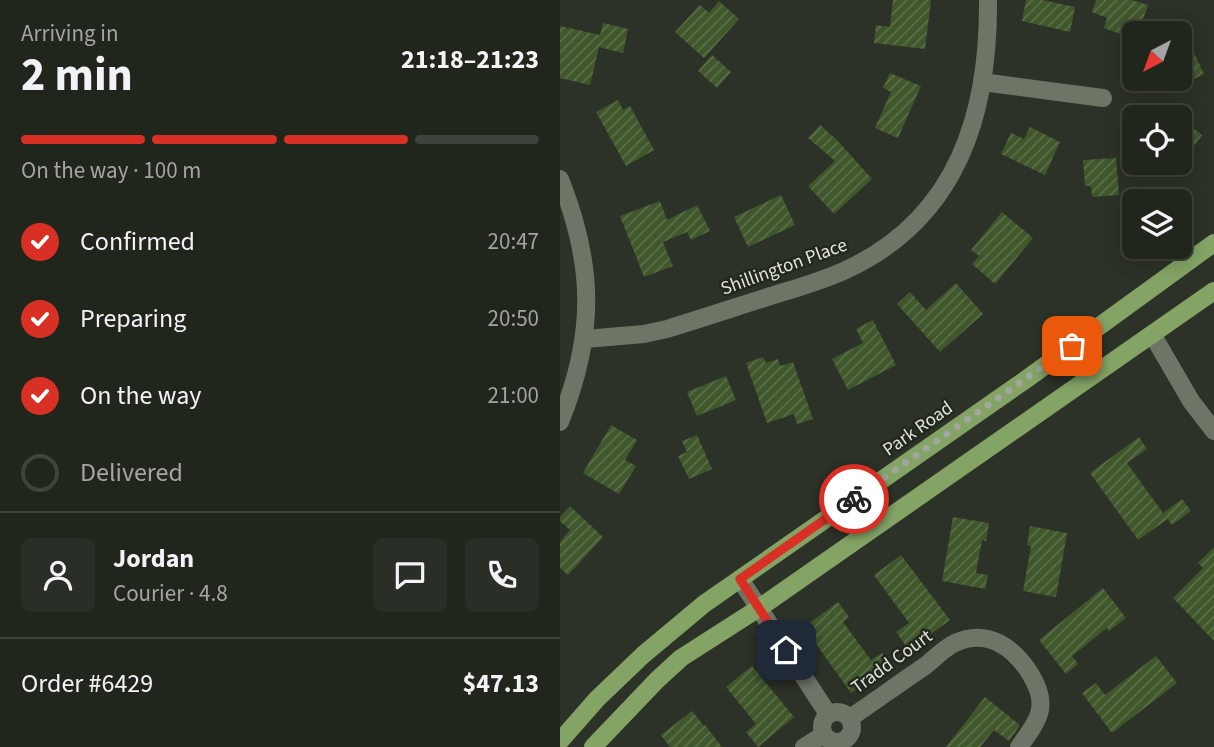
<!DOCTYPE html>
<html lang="en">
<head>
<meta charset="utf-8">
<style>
	body { margin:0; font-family:"Source Sans 3",sans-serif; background:#292e26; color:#f1f3f6; height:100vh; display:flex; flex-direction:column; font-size:26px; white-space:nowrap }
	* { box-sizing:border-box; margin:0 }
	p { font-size:23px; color:#a2a5a4 }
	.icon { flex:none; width:38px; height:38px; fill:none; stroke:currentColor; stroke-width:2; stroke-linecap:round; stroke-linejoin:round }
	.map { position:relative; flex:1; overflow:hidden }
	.side { display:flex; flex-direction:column; background:#21261d; width:560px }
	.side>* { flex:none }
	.needle { width:46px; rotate:221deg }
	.tools { position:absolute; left:562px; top:21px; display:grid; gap:14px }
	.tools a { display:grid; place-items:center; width:70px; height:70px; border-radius:10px; background:#21261d; box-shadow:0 4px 18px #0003,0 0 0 2px #3e433b; font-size:35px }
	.pin { position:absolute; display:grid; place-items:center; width:60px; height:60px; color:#fff; margin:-30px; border-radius:14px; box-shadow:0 4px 10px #0006 }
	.courier { position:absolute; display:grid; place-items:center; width:70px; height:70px; margin:-35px; border:5px solid #d93025; border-radius:50%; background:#fff; color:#222; box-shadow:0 2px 9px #0007 }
	.summary em { font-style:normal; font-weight:700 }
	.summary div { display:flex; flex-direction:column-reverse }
	.summary { display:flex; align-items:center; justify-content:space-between; height:119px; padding:0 21px }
	h1 { font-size:46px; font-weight:700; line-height:52px }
	.bar { display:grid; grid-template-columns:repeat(4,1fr); gap:10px 7px; align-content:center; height:84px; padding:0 21px }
	.bar i { height:9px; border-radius:5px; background:#3e433b }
	.bar .active { background:#d93025 }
	.bar p { grid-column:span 4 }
	.line { display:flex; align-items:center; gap:18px; padding:0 21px; border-top:2px solid #3e433b }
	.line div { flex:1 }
	.round { display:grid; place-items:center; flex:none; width:74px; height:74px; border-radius:10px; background:#292e26 }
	ol { padding:0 21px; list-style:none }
	li { display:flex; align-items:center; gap:21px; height:77px }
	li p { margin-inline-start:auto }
	li .icon { padding:7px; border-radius:50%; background:#d93025; color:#fff; stroke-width:4 }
	li:last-child { color:#a2a5a4 }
	li i { width:38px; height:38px; border:4px solid #3e433b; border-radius:50% }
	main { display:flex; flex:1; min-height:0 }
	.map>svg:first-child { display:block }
	.building { fill:url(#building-hatch) }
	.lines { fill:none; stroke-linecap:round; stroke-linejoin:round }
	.minor { stroke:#6d7567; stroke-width:18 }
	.major { stroke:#83a465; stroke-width:18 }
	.done { stroke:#a2a69e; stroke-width:7; stroke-dasharray:0 12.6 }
	.route { stroke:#d93025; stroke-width:9 }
	.labels { text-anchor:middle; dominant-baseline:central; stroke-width:5; stroke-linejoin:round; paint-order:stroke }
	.street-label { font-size:19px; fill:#e1e5de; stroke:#22281d }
</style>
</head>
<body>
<main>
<section class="side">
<div class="summary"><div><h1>2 min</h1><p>Arriving in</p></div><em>21:18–21:23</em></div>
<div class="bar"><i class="active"></i><i class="active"></i><i class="active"></i><i></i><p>On the way · 100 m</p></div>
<ol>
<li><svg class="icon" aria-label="check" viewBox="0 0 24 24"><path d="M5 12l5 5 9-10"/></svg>Confirmed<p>20:47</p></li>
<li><svg class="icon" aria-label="check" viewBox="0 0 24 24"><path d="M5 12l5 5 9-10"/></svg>Preparing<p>20:50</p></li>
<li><svg class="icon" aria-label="check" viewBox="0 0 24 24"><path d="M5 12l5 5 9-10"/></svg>On the way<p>21:00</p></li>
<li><i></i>Delivered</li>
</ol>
<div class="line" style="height:126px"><a class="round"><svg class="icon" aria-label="person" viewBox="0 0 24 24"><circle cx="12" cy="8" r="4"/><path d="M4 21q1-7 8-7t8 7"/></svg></a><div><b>Jordan</b><p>Courier · 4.8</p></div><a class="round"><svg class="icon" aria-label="chat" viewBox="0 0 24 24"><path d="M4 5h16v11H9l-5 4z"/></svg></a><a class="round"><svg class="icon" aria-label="phone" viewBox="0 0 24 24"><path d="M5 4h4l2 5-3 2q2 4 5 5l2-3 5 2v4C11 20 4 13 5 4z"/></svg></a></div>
<div class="line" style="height:91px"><div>Order #6429</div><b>$47.13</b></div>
</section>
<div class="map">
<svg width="654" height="747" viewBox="0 0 654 747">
	<defs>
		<pattern id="building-hatch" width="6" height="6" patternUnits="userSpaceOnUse" patternTransform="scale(1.75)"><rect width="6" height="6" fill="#40572c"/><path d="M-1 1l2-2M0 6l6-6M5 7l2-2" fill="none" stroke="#5b6f4a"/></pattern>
	</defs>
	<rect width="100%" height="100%" fill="#2c3227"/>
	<!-- building -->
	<g class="building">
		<path d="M333 0H371L365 49 314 43 316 25 330 27Z"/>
		<path d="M466 0H482L515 7 510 32 462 21Z"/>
		<path d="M536 0H572L588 5 578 33H574V39L544 28 547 18 532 12Z"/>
		<path d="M159 1 179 19 144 58 115 32 140 5 149 13Z"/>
		<path d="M43 23 68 29 63 53 39 47 30 85 0 78V26L40 35Z"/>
		<path d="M620 24 644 74 620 86Z"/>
		<path d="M152 55 171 72 157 88 138 71Z"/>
		<path d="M330 73 361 86 338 138 315 128 331 92 323 88Z"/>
		<path d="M58 100 63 110 70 106 94 150 66 166 36 112Z"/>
		<path d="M620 118 642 135 620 165Z"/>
		<path d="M260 125 277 140 312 179 274 214 248 186 275 161 248 138Z"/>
		<path d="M470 127 500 142 485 175 441 154 451 133 464 139Z"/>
		<path d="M556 158 559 195 532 197 531 186H525L523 160Z"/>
		<path d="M221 195 235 225 188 247 174 217Z"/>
		<path d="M100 201 107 220 137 205 150 231 131 240 127 232 103 242 113 266 84 277 60 216Z"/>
		<path d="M442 212 473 238 435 284 412 264 419 256 411 250Z"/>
		<path d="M396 283 423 314 380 352 337 304 350 292 366 310Z"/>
		<path d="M313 320 336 365 288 390 272 359 303 343 296 329Z"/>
		<path d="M203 357 206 363 218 359 220 366 233 362 253 419 237 424 234 414 207 423 186 363Z"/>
		<path d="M166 376 176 400 137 416 127 392Z"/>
		<path d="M51 425 77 440 65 460 76 466 59 494 23 473Z"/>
		<path d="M137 435 152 469 129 479 118 456 127 452 122 441Z"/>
		<path d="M579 437 587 449 567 463 603 513 622 499 631 511 612 525 604 514 608 519 578 540 530 473Z"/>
		<path d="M10 506 43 537 8 575 0 568V542L10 530 0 521V517Z"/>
		<path d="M393 517 429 523 426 541 422 540 416 573 428 575 425 589 382 581Z"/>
		<path d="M470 526 507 533 496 597 463 591 471 546H467Z"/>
		<path d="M654 547V641L613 598 643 568 638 563Z"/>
		<path d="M341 555 390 620 349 650 336 632 349 623 314 575Z"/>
		<path d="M543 588 566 618 549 631 547 628 512 656 518 664 506 674 479 640Z"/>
		<path d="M278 602 289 617 283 622 311 660 322 653 331 665 291 693 244 627Z"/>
		<path d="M596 656 617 683 552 733 522 693 536 683 545 695Z"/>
		<path d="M192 666 234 717 198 747 186 732 196 724 166 687Z"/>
		<path d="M425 697 460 725 449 741 434 730 420 747H386Z"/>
		<path d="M132 711 144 726 145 725 162 747H110L101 735Z"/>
	</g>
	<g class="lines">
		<!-- minor -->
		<g class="minor">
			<path d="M422 82 543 98"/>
			<path d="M0 179C35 267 35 335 0 422"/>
			<path d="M592 334 631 401 654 431"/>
			<path d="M25 339 84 334 107 329C143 318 179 306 214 295 240 287 266 280 290 268 398 216 429 113 428 0"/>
			<path d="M180 579 268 714"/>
			<circle cx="277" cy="727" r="15"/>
			<path d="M290 718C315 701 340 683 365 666 375 658 383 649 395 643 427 628 454 647 471 675 490 707 478 720 459 747"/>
			<path d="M244 747 263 735"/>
		</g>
		<!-- major -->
		<g class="major">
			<path d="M0 741 37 699 83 655 144 604 468 378 654 243"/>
			<path d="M33 747 97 680 121 658 199 608 654 291"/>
		</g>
	</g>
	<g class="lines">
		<!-- done -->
		<path class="done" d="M294 499 512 346"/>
		<!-- route -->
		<path class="route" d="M226 650 180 579 294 499"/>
	</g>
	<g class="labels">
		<!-- street labels -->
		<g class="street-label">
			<text transform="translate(224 267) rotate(-20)">Shillington Place</text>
			<text transform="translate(358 429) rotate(-35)">Park Road</text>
			<text transform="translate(332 662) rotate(-36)">Tradd Court</text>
		</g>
	</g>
</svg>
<div class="tools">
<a><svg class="needle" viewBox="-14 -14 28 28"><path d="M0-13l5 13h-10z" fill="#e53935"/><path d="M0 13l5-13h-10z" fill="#a2a5a4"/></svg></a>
<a><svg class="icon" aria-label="locate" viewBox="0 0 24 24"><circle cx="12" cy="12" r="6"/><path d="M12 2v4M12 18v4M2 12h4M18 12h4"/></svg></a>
<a><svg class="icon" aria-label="layers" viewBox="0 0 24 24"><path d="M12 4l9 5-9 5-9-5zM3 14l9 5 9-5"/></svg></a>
</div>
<div class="pin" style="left:512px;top:346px;background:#ea580c"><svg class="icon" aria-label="bag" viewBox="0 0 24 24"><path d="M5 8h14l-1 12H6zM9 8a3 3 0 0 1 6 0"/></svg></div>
<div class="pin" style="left:226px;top:650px;background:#1f2937"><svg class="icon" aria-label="home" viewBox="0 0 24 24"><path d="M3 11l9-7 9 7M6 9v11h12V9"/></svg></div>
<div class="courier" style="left:294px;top:499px"><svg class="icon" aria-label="bike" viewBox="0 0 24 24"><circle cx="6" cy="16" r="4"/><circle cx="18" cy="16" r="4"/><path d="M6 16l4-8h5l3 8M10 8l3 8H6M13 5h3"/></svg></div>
</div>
</main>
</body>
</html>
